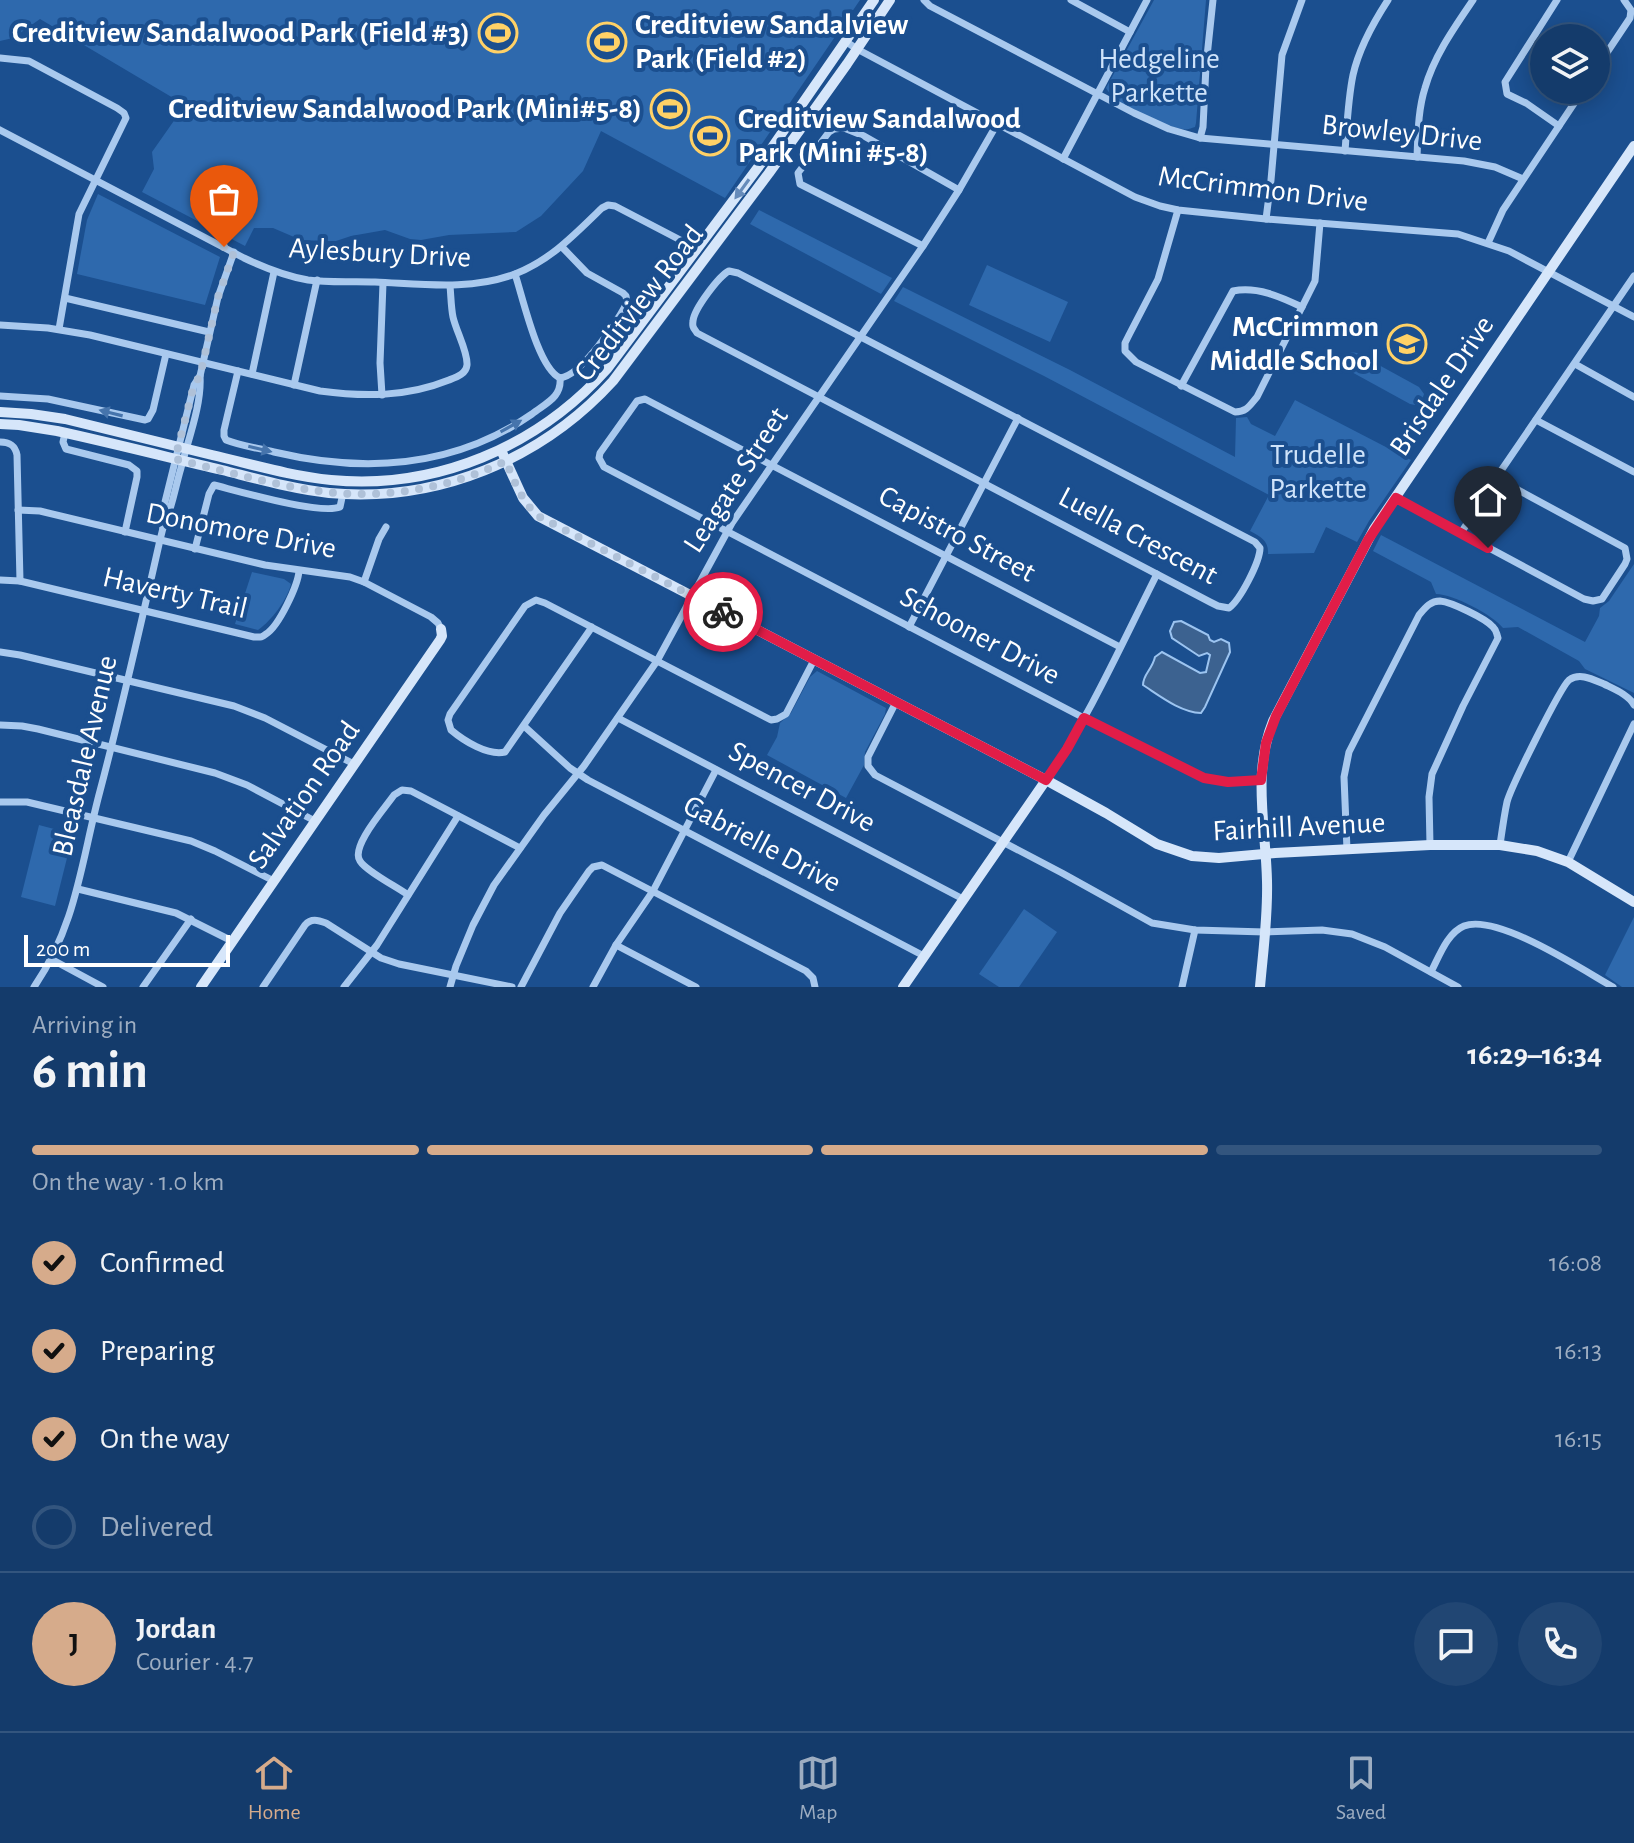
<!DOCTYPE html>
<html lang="en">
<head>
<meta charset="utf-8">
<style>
	body { margin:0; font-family:"Alegreya Sans",sans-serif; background:#214673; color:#f1f3f6; height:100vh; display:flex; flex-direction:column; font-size:30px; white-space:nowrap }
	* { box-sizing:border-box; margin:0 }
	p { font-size:26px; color:#9dadc1 }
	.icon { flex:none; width:44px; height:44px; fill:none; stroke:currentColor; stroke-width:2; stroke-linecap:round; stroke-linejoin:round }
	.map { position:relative; height:987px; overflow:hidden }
	.details { display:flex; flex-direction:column; background:#143b6b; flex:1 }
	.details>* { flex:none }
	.tools { position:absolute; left:1530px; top:24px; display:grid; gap:16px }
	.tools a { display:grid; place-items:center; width:80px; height:80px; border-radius:50%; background:#143b6b; box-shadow:0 4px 20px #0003,0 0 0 2px #33557e; font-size:40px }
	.scale { position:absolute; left:24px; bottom:20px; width:206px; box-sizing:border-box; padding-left:8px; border:4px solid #fff; border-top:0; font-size:22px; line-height:28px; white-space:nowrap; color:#fff; -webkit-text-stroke:6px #1b4f8f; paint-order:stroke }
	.pin { position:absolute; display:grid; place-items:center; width:68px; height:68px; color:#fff; margin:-82px -34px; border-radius:50% 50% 50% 0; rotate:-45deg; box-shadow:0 0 8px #0007 }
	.pin .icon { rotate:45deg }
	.courier { position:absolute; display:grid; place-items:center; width:80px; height:80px; margin:-40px; border:6px solid #e11d48; border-radius:50%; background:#fff; color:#222; box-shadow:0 2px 10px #0007 }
	.overview em { font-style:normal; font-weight:700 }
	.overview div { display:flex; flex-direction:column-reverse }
	.overview { display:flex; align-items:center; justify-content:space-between; height:136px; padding:0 32px }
	h1 { font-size:52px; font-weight:700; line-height:60px }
	.bar { display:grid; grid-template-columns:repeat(4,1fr); gap:12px 8px; align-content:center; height:96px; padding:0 32px }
	.bar i { height:10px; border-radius:6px; background:#33557e }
	.bar .active { background:#d6ab8b }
	.bar p { grid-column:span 4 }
	.line { display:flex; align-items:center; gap:20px; padding:0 32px; border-top:2px solid #33557e }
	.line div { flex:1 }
	.round { display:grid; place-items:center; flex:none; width:84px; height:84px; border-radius:42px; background:#214673 }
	ol { padding:0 32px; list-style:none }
	li { display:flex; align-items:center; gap:24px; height:88px }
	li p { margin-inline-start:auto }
	li .icon { padding:8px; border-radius:50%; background:#d6ab8b; color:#111; stroke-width:4 }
	li:last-child { color:#9dadc1 }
	li i { width:44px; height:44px; border:4px solid #33557e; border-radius:50% }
	.tabs { display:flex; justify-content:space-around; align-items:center; height:112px; border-top:2px solid #33557e; background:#143b6b; font-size:22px; color:#9dadc1 }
	.tabs a { display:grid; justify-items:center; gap:4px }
	.tabs .active { color:#d6ab8b }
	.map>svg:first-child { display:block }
	.green { fill:#2e69ad }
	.water { fill:#3c6290; stroke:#9cc4f0; stroke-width:2 }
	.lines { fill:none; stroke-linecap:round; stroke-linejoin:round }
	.street { stroke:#a9c9ee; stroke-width:7 }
	.secondary { stroke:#d6e6fa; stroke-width:10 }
	.oneway { fill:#668bba }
	.oneway2 { fill:#4674ac }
	.done { stroke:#afc1d8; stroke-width:8; stroke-dasharray:0 14.4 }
	.route { stroke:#e11d48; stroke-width:10 }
	.labels { text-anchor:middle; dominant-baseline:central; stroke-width:8; stroke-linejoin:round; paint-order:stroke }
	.poi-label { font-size:30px; font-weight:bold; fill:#fff; stroke:#1b4f8f; text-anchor:end }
	.park-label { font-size:30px; fill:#cfe3fa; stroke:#1b4f8f }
	.street-label { font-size:30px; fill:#fff; stroke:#1b4f8f }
</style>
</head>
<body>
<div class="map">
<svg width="1634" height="987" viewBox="0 0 1634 987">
	<rect width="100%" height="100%" fill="#1b4f8f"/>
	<!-- green -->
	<g class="green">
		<path d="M0 0H860L725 198 601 131 583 171 541 216 516 232 449 235 421 240 410 239 385 230 351 236 336 241H323L301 240 273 228H254L245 246 142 192 154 169 152 152 185 105 40 19 13 38 0 41Z"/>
		<path d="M1154 0H1206L1196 123 1195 127C1188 129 1188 130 1182 129 1163 126 1115 105 1106 88Z"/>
		<path d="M98 194 220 257 205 305 77 274 87 220Z"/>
		<path d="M759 210 892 278 881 294 750 224Z"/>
		<path d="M987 265 1068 302 1050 342 969 305Z"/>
		<path d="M903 287 1070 370 1235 457 1236 418 1247 417 1251 424 1275 436 1295 400 1411 460 1369 521 1357 542 1326 527 1314 553 1268 554C1269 541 1261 537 1250 531L1269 495 1044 376 894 301Z"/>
		<path d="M1351 352 1357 353 1419 387 1424 394 1422 400 1415 405 1410 404 1348 370 1343 365 1344 358Z"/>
		<path d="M1381 535 1585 642 1599 616 1600 608 1609 601 1634 564V693L1585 669 1579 661 1518 627 1503 628C1493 615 1453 594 1436 594L1431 582 1373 551Z"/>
		<path d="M252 572 284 579 291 584C287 600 272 620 258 630L235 624Z"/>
		<path d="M817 671 886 708 885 714 865 752 864 765 846 798 767 755 777 737 780 723 791 713 810 677Z"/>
		<path d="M39 825 73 834 55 906 21 897Z"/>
		<path d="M1024 909 1057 932 1019 987H999L979 974Z"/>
		<path d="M1634 917V987H1622L1605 975Z"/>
	</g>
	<!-- water -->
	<path class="water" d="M1181 621 1208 635 1210 640 1214 642 1221 639 1229 643 1230 652 1205 707 1201 713C1180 712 1160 696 1143 685 1143 674 1152 670 1155 657L1162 652 1200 673 1206 672 1210 655 1207 653 1199 656 1172 638 1170 631 1174 622Z"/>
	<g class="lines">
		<!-- street -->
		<g class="street">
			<path d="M924 0 930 6 1134 113 1169 129 1200 138 1464 161 1495 167 1523 179"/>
			<path d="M1071 0 1130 32"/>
			<path d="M1557 0 1505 82 1507 94 1526 103 1559 126"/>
			<path d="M845 41 857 49 1135 197 1160 206 1178 210 1266 219 1458 234 1509 251 1634 317"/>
			<path d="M0 58 29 61 117 108 124 113 126 118 79 214 59 329"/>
			<path d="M1596 69 1630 18 1631 10 1624 0"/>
			<path d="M0 130 244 258C265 268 285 276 308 280 330 283 353 281 375 282 422 284 470 291 515 274 551 260 575 234 602 208L608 205 615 206 686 243 697 251"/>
			<path d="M1200 138 1203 127 1206 66 1213 0"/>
			<path d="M1345 151C1347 126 1348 99 1353 75 1359 48 1373 23 1388 0"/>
			<path d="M1417 157C1418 134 1418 110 1425 88 1434 56 1454 28 1473 0"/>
			<path d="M1063 159 1147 0"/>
			<path d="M1178 210 1158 279 1129 335 1125 343V351L1136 362 1235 412C1247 412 1250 405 1257 397L1315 281 1320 223"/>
			<path d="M1266 219 1271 180 1282 55 1302 0"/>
			<path d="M1488 243 1503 210 1583 90"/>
			<path d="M923 246 800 184 798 173 829 132 834 129 844 128 864 136 959 190"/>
			<path d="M729 271 738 273 1255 542 1260 548C1260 562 1240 600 1229 608L1218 606 1210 602 697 333C694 328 692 328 693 321 694 309 719 276 729 271Z"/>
			<path d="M515 274C523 298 538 368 560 378"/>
			<path d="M65 298 209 332"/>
			<path d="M0 325 48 328 90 335 320 391C364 397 407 397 449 380 457 377 466 374 467 365 468 352 456 331 453 317 451 307 451 296 450 286"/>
			<path d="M1575 364 1634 397"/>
			<path d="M238 371 224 430V436L226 440C241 446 258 448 274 452 363 473 454 468 532 414 546 403 562 397 560 378"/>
			<path d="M252 374 274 272"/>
			<path d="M560 378C581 376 617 322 627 303L626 296 623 293 587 273 562 247"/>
			<path d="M294 385 317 280"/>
			<path d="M1181 386 1233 291C1257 286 1281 297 1302 307"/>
			<path d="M382 395 380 363 383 283"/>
			<path d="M0 396 48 399 145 420 148 419 153 410 166 354"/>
			<path d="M1536 420 1634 472"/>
			<path d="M65 433 63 442 66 449 129 465 137 471V477L125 532"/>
			<path d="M0 442C9 442 15 445 17 455L20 581"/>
			<path d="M1396 498 1584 599 1593 601 1602 599 1625 564 1627 559 1625 548 1496 478"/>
			<path d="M18 510 40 511 265 565 350 577 364 582 431 617 438 623 441 629"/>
			<path d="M163 528C172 509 175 488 181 468 188 440 202 404 200 376L218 297 234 252"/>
			<path d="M1461 533 1496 478 1634 276"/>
			<path d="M195 549 209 494 214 485C238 491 320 515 340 507L343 493"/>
			<path d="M0 580 20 581 254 637C260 637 261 638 266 634 279 626 298 585 299 571"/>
			<path d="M364 582 379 539 386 527"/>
			<path d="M592 627 505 752C488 756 464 741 451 730L448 720 450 714 525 606 536 600 545 603 771 720 777 719 786 714 814 660"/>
			<path d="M909 627 1018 418"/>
			<path d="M1120 647 645 399 637 401 600 453 599 458 604 467 1084 718 1204 778 1228 782 1261 780"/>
			<path d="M0 652 20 655 234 706 265 718 354 764"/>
			<path d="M896 702 868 757V766L875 775 1062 873 1152 923 1195 930 1265 932 1322 930 1352 934 1385 947 1458 987"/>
			<path d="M618 718 963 899"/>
			<path d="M0 725 22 726 38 729 215 773 247 785 315 821"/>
			<path d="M524 726 570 768 588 780 924 956"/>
			<path d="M1046 780C1090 716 1122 643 1157 574"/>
			<path d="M0 802H27L191 841 215 851 274 881"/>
			<path d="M1500 845C1502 831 1504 816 1507 802 1511 787 1560 688 1569 680 1580 672 1594 680 1604 684 1614 689 1629 695 1634 705"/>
			<path d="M1347 850 1344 777 1349 752 1419 615C1425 608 1430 601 1440 601 1451 602 1485 618 1493 627 1497 631 1496 632 1498 638L1463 706 1432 774 1429 797 1430 845"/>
			<path d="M1568 862 1634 724"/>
			<path d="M78 889 176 913 232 941"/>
			<path d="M408 895C397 887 366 871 360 861 350 847 385 808 394 795L402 790 411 791 520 848"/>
			<path d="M616 945 696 987"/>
			<path d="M51 959 103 987"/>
			<path d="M1431 972C1439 957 1447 933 1464 926 1497 913 1583 970 1613 987"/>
			<path d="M34 987C77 924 81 862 100 791 122 708 141 624 160 540L163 528 162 514 194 385 200 376"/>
			<path d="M143 987 191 919"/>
			<path d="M263 987 305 925C311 918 318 920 326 923L381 958 399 964 512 987"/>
			<path d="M344 987 377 945 458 816"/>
			<path d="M450 987 456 966 473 925 494 885 544 815 584 766 657 661 732 523 923 246 959 190 997 124"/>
			<path d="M521 987 560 913 589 871 593 867 602 865 806 971 813 978 815 987"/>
			<path d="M593 987 616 945 653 891 716 770"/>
			<path d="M1182 987 1195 930"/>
		</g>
		<!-- secondary -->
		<g class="secondary">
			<path d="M0 412 31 414 65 419C114 431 163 443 212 455 251 464 291 476 331 480 436 490 537 447 607 369L762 162 874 0"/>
			<path d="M0 424 19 425 57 431C112 443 167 457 222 470 258 479 293 489 329 493 437 503 541 460 613 381L769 173 847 64 890 0"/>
			<path d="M501 450 523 498 538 516 1046 780 1106 813 1157 844 1192 856 1219 858 1275 853 1430 845H1500L1537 851 1568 862 1634 902"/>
			<path d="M201 987 440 640 442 636 441 629"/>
			<path d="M903 987 1046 780"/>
			<path d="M1260 987C1263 952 1268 917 1267 881 1266 828 1252 773 1273 721L1374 529 1634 146"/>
		</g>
	</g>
	<!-- one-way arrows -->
	<defs><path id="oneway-solid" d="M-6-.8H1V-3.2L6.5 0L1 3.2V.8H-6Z" transform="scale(2)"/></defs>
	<use class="oneway" href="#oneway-solid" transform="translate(742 189) rotate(126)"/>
	<g class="oneway2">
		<use href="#oneway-solid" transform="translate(111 413) rotate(-166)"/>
		<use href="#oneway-solid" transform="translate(511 426) rotate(-29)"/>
		<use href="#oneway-solid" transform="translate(260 449) rotate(13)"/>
	</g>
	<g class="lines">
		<!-- done -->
		<path class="done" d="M224 247 234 252 218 297 200 376 194 385 175 459C225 471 275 486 326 492 387 499 451 488 506 461 514 481 522 502 538 516L723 612"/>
		<!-- route -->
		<path class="route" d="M723 612 1046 780 1067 749 1084 718 1204 778 1228 782 1261 780 1266 743 1276 716 1368 540 1396 498 1488 548"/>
	</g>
	<!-- icons -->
	<defs>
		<g id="stadium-ring" transform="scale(2)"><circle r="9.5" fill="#1b4f8f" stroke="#ffd166" stroke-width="1.5"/><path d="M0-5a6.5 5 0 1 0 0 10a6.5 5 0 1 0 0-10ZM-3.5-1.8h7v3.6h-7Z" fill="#ffd166"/></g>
		<g id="school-ring" transform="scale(2)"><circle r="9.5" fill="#1b4f8f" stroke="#ffd166" stroke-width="1.5"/><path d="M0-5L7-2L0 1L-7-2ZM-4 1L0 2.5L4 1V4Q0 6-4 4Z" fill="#ffd166"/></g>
	</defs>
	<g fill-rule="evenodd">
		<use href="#stadium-ring" x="498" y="33"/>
		<use href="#stadium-ring" x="607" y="42"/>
		<use href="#stadium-ring" x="670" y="109"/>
		<use href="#stadium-ring" x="710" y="136"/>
		<use href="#school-ring" x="1407" y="344"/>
	</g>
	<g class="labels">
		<!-- poi labels -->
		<g class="poi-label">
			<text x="635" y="25" text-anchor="start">Creditview Sandalview<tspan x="635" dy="34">Park (Field #2)</tspan></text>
			<text x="470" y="33">Creditview Sandalwood Park (Field #3)</text>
			<text x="642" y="109">Creditview Sandalwood Park (Mini#5-8)</text>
			<text x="738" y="119" text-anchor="start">Creditview Sandalwood<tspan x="738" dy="34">Park (Mini #5-8)</tspan></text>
			<text x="1379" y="327">McCrimmon<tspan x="1379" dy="34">Middle School</tspan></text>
		</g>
		<!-- park labels -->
		<g class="park-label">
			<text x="1159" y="59">Hedgeline<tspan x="1159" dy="34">Parkette</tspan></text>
			<text x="1318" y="455">Trudelle<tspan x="1318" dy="34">Parkette</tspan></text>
		</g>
		<!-- street labels -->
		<g class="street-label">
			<text transform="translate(1402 133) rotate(6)">Browley Drive</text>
			<text transform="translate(1263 189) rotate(7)">McCrimmon Drive</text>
			<text transform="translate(380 253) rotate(3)">Aylesbury Drive</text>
			<text transform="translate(639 303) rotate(-52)">Creditview Road</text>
			<text transform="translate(1442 386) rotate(-56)">Brisdale Drive</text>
			<text transform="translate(736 480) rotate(-57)">Leagate Street</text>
			<text transform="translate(241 531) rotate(11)">Donomore Drive</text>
			<text transform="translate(957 534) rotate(28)">Capistro Street</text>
			<text transform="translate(1138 536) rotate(28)">Luella Crescent</text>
			<text transform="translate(175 593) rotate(13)">Haverty Trail</text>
			<text transform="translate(980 636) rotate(28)">Schooner Drive</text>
			<text transform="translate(85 756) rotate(-77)">Bleasdale Avenue</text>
			<text transform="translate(802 787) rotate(28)">Spencer Drive</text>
			<text transform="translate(304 795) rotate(-55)">Salvation Road</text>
			<text transform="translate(1299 827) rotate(-3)">Fairhill Avenue</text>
			<text transform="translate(762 844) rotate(28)">Gabrielle Drive</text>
		</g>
	</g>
</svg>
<div class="tools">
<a><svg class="icon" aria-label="layers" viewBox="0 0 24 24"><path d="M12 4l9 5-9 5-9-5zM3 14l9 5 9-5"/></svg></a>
</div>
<div class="scale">200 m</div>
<div class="pin" style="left:224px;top:247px;background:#ea580c"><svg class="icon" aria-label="bag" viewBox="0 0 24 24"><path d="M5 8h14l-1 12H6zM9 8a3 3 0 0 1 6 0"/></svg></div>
<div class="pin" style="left:1488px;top:548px;background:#1f2937"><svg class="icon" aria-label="home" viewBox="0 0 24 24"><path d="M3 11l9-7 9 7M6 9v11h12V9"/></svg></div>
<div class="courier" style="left:723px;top:612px"><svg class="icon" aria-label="bike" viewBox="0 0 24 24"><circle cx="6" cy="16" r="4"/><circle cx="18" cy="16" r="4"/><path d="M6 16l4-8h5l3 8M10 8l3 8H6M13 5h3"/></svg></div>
</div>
<section class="details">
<div class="overview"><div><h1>6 min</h1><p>Arriving in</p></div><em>16:29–16:34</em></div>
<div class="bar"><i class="active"></i><i class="active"></i><i class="active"></i><i></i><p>On the way · 1.0 km</p></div>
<ol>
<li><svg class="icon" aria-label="check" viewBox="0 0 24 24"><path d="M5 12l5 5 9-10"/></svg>Confirmed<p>16:08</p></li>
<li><svg class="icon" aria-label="check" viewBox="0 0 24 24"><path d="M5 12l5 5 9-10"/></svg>Preparing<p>16:13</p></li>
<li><svg class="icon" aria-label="check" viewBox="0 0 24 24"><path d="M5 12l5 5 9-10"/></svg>On the way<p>16:15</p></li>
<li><i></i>Delivered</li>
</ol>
<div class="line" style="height:144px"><b class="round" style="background:#d6ab8b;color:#111">J</b><div><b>Jordan</b><p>Courier · 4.7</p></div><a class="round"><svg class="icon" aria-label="chat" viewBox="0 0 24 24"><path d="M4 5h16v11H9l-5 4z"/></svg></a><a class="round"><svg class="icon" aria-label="phone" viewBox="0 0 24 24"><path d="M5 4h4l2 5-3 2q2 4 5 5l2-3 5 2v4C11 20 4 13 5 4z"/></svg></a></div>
</section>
<nav class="tabs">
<a class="active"><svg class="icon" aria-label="home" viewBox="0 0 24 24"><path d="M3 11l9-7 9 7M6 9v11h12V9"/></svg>Home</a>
<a><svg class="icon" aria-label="map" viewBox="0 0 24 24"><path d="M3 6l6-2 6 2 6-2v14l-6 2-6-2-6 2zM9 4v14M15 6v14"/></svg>Map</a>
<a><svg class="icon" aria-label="saved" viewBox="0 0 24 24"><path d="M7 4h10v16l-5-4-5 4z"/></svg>Saved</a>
</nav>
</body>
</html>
